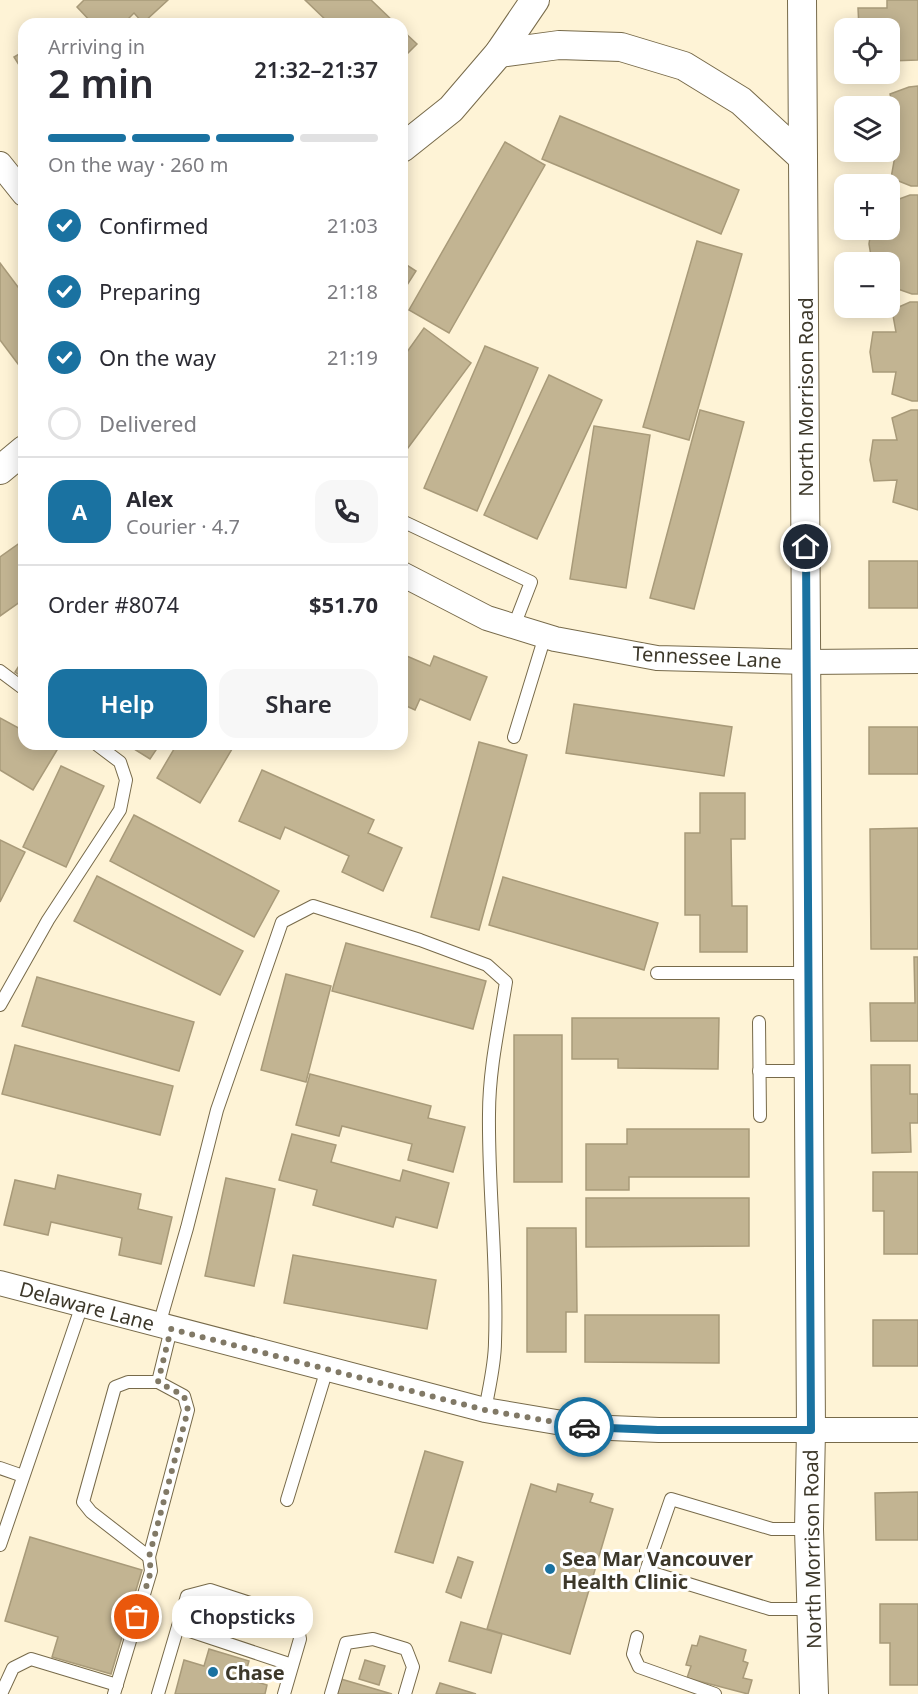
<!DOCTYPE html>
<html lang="en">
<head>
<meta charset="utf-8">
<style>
	body { margin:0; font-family:"Noto Sans",sans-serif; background:#f7f7f7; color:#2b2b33; height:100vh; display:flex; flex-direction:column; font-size:22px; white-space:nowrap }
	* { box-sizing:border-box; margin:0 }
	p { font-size:20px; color:#7c7c81 }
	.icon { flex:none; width:33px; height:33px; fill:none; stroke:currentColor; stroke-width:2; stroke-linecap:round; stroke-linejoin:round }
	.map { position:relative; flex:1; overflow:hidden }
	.sheet { position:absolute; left:18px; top:18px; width:390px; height:732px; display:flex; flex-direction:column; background:#fff; border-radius:18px; box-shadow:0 3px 15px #0003 }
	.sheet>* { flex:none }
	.fabs { position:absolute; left:834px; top:18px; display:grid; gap:12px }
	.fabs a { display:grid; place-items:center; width:66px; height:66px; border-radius:12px; background:#fff; box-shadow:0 3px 15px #0003; font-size:30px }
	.pin { position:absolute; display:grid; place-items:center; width:51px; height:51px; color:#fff; margin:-26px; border:3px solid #fff; border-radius:50%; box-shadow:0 2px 6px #0007 }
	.courier { position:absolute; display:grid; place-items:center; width:60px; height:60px; margin:-30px; border:4px solid #1a72a1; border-radius:50%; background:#fff; color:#222; box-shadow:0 2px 8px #0007 }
	.bubble { position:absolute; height:42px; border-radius:18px; background:#fff; box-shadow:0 3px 15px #0003; font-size:20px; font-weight:600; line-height:42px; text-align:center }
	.headline em { font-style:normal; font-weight:600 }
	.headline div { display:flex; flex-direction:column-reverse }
	.headline { display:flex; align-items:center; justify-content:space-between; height:102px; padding:0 30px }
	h1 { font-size:39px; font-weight:600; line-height:45px }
	.bar { display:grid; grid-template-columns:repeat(4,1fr); gap:9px 6px; align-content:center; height:72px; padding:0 30px }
	.bar i { height:8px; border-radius:4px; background:#e1e1e2 }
	.bar .on { background:#1a72a1 }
	.bar p { grid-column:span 4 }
	.line { display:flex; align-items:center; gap:15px; padding:0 30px; border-top:2px solid #e1e1e2 }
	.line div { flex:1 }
	.round { display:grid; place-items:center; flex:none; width:63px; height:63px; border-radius:18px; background:#f7f7f7 }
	ol { padding:0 30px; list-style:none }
	li { display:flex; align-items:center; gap:18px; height:66px }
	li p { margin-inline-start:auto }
	li .icon { padding:6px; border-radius:50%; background:#1a72a1; color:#fff; stroke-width:4 }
	li:last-child { color:#7c7c81 }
	li i { width:33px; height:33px; border:3px solid #e1e1e2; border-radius:50% }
	.button { display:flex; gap:12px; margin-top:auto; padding:12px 30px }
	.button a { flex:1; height:69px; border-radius:18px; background:#1a72a1; color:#fff; font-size:24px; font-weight:600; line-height:69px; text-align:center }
	.button a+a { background:#f7f7f7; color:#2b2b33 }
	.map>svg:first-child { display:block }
	.building { fill:#c2b492; stroke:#a89a79; stroke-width:1.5 }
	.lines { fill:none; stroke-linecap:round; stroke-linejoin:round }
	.service-casing { stroke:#776a4a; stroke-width:14 }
	.minor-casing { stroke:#776a4a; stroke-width:26 }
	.tertiary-casing { stroke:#776a4a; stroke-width:30 }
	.service { stroke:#fff; stroke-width:12 }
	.minor { stroke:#fff; stroke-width:24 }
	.tertiary { stroke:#fff; stroke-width:28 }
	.done { stroke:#817966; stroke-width:6; stroke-dasharray:0 10.8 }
	.route { stroke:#1a72a1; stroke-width:8 }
	.poi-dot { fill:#1a72a1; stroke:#fff; stroke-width:2 }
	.labels { text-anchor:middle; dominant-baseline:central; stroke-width:6; stroke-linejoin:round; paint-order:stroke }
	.street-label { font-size:20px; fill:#3d382a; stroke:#fff }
	.poi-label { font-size:20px; font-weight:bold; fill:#3d382a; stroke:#fff; text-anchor:start }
</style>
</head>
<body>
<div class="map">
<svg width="918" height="1694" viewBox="0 0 918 1694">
	<rect width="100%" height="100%" fill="#fef3d6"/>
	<!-- building -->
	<g class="building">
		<path d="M84 0H168L143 23 134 13 123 24H93L77 7Z"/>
		<path d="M305 0H371L396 24H330Z"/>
		<path d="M887 0H918V60L890 61V28H859L858 8H887Z"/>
		<path d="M402 30 417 44 402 59Z"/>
		<path d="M24 51V73L14 57Z"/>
		<path d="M918 86V186H911L891 178 895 156H872L871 152H890V116H895L890 94 909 87Z"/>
		<path d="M560 116 739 190 721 234 542 159Z"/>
		<path d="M505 142 545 165 449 333 409 310Z"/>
		<path d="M910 195H918V294H912L892 287 896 264 872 262 869 244 871 230H890V225H896L891 202Z"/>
		<path d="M697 241 742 254 689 440 643 427Z"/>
		<path d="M402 262 416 271 402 293Z"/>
		<path d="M0 263 24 295V372L0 340Z"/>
		<path d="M910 302H918V401H912L892 394 896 372H873L870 352 873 332H896L892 310Z"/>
		<path d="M424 328 471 363 402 456V359Z"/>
		<path d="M485 346 538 368 477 511 424 488Z"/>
		<path d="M549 375 602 400 537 539 484 515Z"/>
		<path d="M700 410 744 422 694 609 650 598Z"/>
		<path d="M911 410H918V510L893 502 897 480 874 481 870 460 873 440H897L892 418Z"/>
		<path d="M594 426 650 435 626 588 570 579Z"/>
		<path d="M24 540V599L0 616V557Z"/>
		<rect x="869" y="561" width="49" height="47"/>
		<path d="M402 654 430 666 434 656 487 677 470 720 420 699 415 710 402 704Z"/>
		<path d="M24 658V678L15 672Z"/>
		<path d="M574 704 732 727 724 776 566 753Z"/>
		<path d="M0 718 24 731V744H46L57 750 33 790 0 770Z"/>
		<rect x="869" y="727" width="49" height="47"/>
		<path d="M479 742 527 755 479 930 431 917Z"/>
		<path d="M126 744H160L150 759Z"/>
		<path d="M177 744H235L200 803 157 778Z"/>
		<path d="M61 766 104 786 66 867 23 847Z"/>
		<path d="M262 770 374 820 368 833 402 848 383 891 342 872 349 856 285 827 280 839 239 821Z"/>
		<path d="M700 793H745V839H731L732 906H747V952H700V915H685V833H700Z"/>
		<path d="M134 815 279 891 254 937 110 861Z"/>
		<path d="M918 828V949H871L870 829Z"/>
		<path d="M0 840 25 852 0 902Z"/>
		<path d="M97 876 243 951 220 995 74 921Z"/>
		<path d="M503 877 658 923 644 970 489 925Z"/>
		<path d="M346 943 486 981 473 1029 332 991Z"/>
		<path d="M914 957H918V1041H871L870 1003H915Z"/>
		<path d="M286 974 331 986 306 1082 261 1070Z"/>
		<path d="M37 977 194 1022 179 1071 22 1026Z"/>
		<path d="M572 1018H719L718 1069 618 1068V1059H572Z"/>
		<rect x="514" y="1035" width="48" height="147"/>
		<path d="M15 1045 173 1086 160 1135 2 1094Z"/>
		<path d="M871 1065H910V1094H918V1123H910L911 1152 872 1153Z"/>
		<path d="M310 1074 431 1106 428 1118 465 1127 453 1172 408 1160 412 1144 342 1126 339 1136 296 1125Z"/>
		<path d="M627 1129H749V1177H629V1190H586V1144H627Z"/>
		<path d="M292 1134 336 1145 331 1162 400 1181 403 1170 449 1183 437 1228 396 1217 393 1227 313 1205 317 1190 279 1180Z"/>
		<path d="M873 1172H918V1254H884V1211H873Z"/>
		<path d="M58 1175 141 1194 138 1209 172 1217 161 1264 119 1255 122 1238 51 1222 48 1235 4 1225 15 1180 55 1189Z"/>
		<path d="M226 1178 275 1189 254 1286 205 1276Z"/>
		<path d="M586 1198H749V1246L586 1247Z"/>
		<path d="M527 1228H576L577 1312H566V1352H527Z"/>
		<path d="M293 1255 436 1280 427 1329 284 1303Z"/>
		<path d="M585 1315H719V1363L585 1362Z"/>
		<rect x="873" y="1320" width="45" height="46"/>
		<path d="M425 1451 463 1462 433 1563 395 1552Z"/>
		<path d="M531 1484 556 1492 558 1484 593 1494 590 1502 613 1509 570 1654 487 1629Z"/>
		<path d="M918 1492V1540H876L875 1493Z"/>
		<path d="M30 1537 142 1570 111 1674 52 1657 58 1637 5 1621Z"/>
		<path d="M458 1557 473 1562 461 1598 446 1592Z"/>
		<path d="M880 1604H918V1685H890V1643H880Z"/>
		<path d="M461 1622 502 1634 491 1673 449 1661Z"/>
		<path d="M700 1636 746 1650 743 1661 748 1663 743 1678 752 1680 748 1694 687 1678 691 1666 686 1665 692 1645 697 1646Z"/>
		<path d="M209 1649 249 1661 244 1678 267 1685 265 1694H175L184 1660 204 1666Z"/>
		<path d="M365 1660 385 1666 379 1685 359 1679Z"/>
		<path d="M341 1679 392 1694H337Z"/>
		<path d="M440 1683 476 1694H436Z"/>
	</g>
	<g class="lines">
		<!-- service casing -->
		<g class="service-casing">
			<g id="service">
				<path d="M402 521 531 582 514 626"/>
				<path d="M0 671 24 689"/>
				<path d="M514 737 545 636"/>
				<path d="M657 973H808"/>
				<path d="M0 1005 48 920 120 810 126 780 120 762 96 744"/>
				<path d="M759 1022 760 1116"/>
				<path d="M759 1071H809"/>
				<path d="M159 1325 187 1228 217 1110 282 922 313 906 420 940 487 965 506 982C499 1026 489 1069 489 1114 488 1190 498 1265 495 1342 495 1364 489 1388 485 1410"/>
				<path d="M128 1382H158L184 1396 188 1410 149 1557 91 1512 83 1502 115 1387Z"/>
				<path d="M158 1382 171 1329"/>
				<path d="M0 1468 23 1476"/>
				<path d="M287 1500 327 1369"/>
				<path d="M809 1529H772L671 1499 646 1571 770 1609H813"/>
				<path d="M0 1545 82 1305"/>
				<path d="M178 1627 292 1665"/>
				<path d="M637 1637 633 1654 639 1667 715 1694"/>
				<path d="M1 1694 13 1668 31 1659 117 1685"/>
				<path d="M114 1694 151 1571 149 1557"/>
				<path d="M158 1694 187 1596 210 1590 296 1618 300 1639 284 1694"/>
				<path d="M331 1694 346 1643 373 1639 406 1649 413 1667 405 1694"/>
			</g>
		</g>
		<!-- minor casing -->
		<g class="minor-casing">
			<g id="minor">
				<path d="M0 164 24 194"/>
				<path d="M402 574 487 618 555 639 657 658 807 662 918 661"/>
				<path d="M0 1283 485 1410 586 1427 659 1430H918"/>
			</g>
		</g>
		<!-- tertiary casing -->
		<g class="tertiary-casing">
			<g id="tertiary">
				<path d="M802 0 811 1430 809 1529 814 1694"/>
				<path d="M499 53 559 45 621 47 684 66 741 101 803 158"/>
				<path d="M402 148 451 109 499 53 535 0"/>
				<path d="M0 470 24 450"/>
			</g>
		</g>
		<!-- service -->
		<use href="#service" class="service"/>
		<!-- minor -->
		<use href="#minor" class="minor"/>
		<!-- tertiary -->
		<use href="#tertiary" class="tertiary"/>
	</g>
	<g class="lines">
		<!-- done -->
		<path class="done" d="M137 1617 151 1571 149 1557 188 1410 184 1396 158 1382 171 1329 485 1410 584 1427"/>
		<!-- route -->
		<path class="route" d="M584 1427 658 1430H811L806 547"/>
	</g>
	<!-- markers -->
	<g class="poi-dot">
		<circle cx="550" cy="1569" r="6"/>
		<circle cx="213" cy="1672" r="6"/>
	</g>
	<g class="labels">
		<!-- street labels -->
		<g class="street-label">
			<text transform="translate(805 397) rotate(-90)">North Morrison Road</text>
			<text transform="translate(707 657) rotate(3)">Tennessee Lane</text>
			<text transform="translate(87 1306) rotate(15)">Delaware Lane</text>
			<text transform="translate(812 1549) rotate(-91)">North Morrison Road</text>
		</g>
		<!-- poi labels -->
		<g class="poi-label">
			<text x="562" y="1558">Sea Mar Vancouver<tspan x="562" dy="23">Health Clinic</tspan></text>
			<text x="225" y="1672">Chase</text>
		</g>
	</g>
</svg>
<div class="fabs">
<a><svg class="icon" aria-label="locate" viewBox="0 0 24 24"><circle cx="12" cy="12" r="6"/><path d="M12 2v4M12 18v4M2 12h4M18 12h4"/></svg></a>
<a><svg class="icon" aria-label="layers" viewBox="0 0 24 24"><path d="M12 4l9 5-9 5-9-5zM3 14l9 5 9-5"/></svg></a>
<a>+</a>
<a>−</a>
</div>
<div class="pin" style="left:137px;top:1617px;background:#ea580c"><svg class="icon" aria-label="bag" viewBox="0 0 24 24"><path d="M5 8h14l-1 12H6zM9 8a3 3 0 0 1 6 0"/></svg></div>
<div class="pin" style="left:806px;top:547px;background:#1f2937"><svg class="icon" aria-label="home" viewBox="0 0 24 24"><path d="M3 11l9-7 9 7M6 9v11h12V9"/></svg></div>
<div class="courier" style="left:584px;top:1427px"><svg class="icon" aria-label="car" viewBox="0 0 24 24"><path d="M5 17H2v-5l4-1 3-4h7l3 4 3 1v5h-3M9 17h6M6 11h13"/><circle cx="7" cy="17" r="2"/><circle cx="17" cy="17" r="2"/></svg></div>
<div class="bubble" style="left:172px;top:1596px;width:141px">Chopsticks</div>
<section class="sheet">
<div class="headline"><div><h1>2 min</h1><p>Arriving in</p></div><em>21:32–21:37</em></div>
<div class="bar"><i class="on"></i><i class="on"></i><i class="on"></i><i></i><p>On the way · 260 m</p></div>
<ol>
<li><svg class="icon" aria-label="check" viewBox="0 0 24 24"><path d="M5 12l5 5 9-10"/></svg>Confirmed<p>21:03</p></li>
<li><svg class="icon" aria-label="check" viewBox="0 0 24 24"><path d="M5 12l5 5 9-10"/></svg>Preparing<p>21:18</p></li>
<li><svg class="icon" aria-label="check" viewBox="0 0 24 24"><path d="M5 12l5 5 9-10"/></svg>On the way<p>21:19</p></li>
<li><i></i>Delivered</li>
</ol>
<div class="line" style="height:108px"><b class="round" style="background:#1a72a1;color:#fff">A</b><div><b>Alex</b><p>Courier · 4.7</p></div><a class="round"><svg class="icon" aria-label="phone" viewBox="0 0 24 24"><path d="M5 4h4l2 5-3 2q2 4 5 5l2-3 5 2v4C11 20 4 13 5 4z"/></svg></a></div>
<div class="line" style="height:78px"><div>Order #8074</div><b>$51.70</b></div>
<div class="button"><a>Help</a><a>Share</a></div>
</section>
</div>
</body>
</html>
